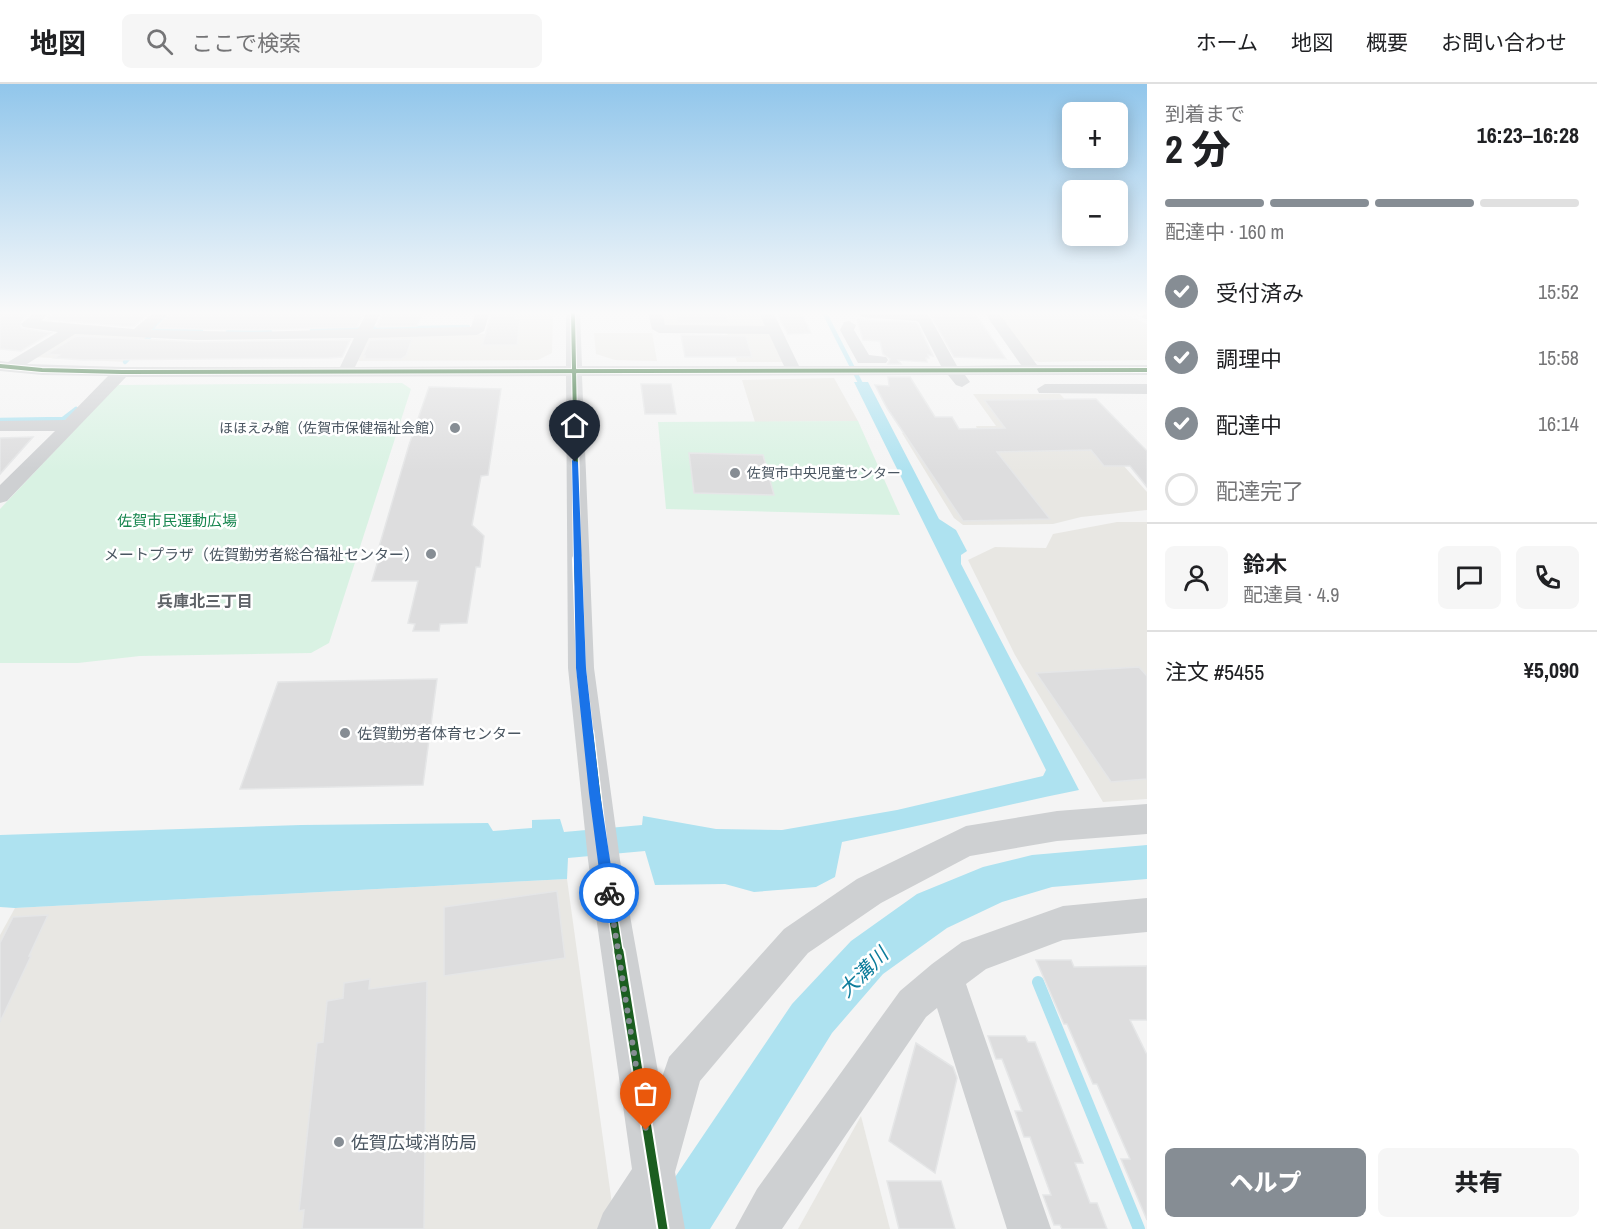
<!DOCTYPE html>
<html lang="ja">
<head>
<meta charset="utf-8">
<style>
	body { margin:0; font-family:"Archivo Narrow","Noto Sans JP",sans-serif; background:#f6f6f6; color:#202124; height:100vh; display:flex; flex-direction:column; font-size:22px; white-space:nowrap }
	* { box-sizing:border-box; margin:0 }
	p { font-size:20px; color:#757577 }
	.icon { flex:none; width:33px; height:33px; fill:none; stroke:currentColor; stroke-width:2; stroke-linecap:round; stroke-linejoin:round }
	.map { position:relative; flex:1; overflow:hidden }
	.sheet { display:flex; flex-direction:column; background:#fff; width:450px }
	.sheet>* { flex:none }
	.buttons { position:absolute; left:1062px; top:18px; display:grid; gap:12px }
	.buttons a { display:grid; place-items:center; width:66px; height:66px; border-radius:9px; background:#fff; box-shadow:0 3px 15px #0003; font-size:30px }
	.pin { position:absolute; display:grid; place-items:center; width:51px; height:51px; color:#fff; margin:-62px -26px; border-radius:50% 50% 50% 0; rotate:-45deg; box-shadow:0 0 6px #0007 }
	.pin .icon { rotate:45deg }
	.courier { position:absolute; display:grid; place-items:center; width:60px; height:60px; margin:-30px; border:4px solid #1a73e8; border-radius:50%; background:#fff; color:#222; box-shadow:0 2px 8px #0007 }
	.head em { font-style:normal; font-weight:800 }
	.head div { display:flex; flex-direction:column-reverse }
	.head { display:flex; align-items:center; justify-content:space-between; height:102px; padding:0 18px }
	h1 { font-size:39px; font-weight:800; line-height:45px }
	.bar { display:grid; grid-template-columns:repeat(4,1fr); gap:9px 6px; align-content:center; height:72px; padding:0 18px }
	.bar i { height:8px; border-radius:4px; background:#e0e0e0 }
	.bar .active { background:#868d94 }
	.bar p { grid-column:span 4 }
	.line { display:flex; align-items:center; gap:15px; padding:0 18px; border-top:2px solid #e0e0e0 }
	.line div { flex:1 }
	.round { display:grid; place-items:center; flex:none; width:63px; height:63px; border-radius:9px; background:#f6f6f6 }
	ol { padding:0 18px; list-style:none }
	li { display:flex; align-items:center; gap:18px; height:66px }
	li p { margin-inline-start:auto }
	li .icon { padding:6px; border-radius:50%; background:#868d94; color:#fff; stroke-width:4 }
	li:last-child { color:#757577 }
	li i { width:33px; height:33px; border:3px solid #e0e0e0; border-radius:50% }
	.button { display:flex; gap:12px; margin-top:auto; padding:12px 18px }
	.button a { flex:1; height:69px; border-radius:9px; background:#868d94; color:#fff; font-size:24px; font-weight:800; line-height:69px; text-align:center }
	.button a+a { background:#f6f6f6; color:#202124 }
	header { display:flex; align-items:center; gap:36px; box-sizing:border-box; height:84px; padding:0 30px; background:#fff; border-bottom:2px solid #e0e0e0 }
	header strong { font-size:28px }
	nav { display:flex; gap:33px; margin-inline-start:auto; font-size:21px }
	.search { width:420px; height:54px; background:#f6f6f6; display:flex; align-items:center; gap:15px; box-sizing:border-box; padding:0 21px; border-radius:9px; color:#757577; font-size:22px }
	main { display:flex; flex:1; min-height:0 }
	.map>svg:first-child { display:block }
	.commercial { fill:#e8e7e3 }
	.green { fill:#d9f2e3 }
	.water { fill:#aee2f0 }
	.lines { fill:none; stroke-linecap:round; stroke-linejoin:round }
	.stream-far1 { stroke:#aee2f0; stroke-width:4.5 }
	.stream { stroke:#aee2f0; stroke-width:12 }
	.building { fill:#ddddde; stroke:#e5e6e7; stroke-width:1.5 }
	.minor { fill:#ced0d2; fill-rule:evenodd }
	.rail-casing { stroke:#c9cacc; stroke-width:4.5 }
	.rail { stroke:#fff; stroke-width:3; stroke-dasharray:8; stroke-linecap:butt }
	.cycleway-far4-casing { stroke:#fff; stroke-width:6 }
	.cycleway-far3-casing { stroke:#fff; stroke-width:8 }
	.cycleway-far2-casing { stroke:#fff; stroke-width:10 }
	.cycleway-far1-casing { stroke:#fff; stroke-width:11 }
	.cycleway-casing { stroke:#fff; stroke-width:13 }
	.cycleway-far4 { stroke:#1b5e20; stroke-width:4 }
	.cycleway-far3 { stroke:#1b5e20; stroke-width:4.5 }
	.cycleway-far2 { stroke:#1b5e20; stroke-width:6 }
	.cycleway-far1 { stroke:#1b5e20; stroke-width:8 }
	.cycleway { stroke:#1b5e20; stroke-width:9 }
	.route { fill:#1a73e8 }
	.done { stroke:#868d94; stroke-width:6; stroke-dasharray:0 10.8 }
	.poi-dot { fill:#868d94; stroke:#fff; stroke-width:2 }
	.labels { text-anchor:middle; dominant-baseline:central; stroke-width:5; stroke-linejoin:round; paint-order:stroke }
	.far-poi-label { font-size:14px; fill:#4a5661; stroke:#fff; text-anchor:end }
	.park-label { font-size:15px; fill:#17864f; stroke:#fff }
	.poi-label { font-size:15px; fill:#4a5661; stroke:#fff; text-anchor:end }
	.neighbourhood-label { font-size:16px; font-weight:bold; fill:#5f6368; stroke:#fff }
	.near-poi-label { font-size:18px; fill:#4a5661; stroke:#fff; text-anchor:start }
	.near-water-label { font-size:20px; font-style:italic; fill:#0c7c9b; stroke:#fff }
</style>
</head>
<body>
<header>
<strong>地図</strong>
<div class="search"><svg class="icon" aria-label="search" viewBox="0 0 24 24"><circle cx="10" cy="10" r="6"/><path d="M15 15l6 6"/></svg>ここで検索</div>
<nav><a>ホーム</a><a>地図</a><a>概要</a><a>お問い合わせ</a></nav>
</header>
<main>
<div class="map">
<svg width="1147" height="1145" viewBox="0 0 1147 1145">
	<rect width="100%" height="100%" fill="#f4f4f4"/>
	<!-- commercial -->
	<g class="commercial">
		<path d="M494 228H553L552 269 538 276 358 277 369 253 485 250 487 245 491 244Z"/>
		<path d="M659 228H760L768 244H663Z"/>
		<path d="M998 228H1120L1147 240V276L1039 278 1032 276Z"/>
		<path d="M77 248 150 252 125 278 33 273Z"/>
		<path d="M594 249H652L657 277 615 276 596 270Z"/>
		<path d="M727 249H771L784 278H737Z"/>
		<path d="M834 294 858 337 755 338 742 296Z"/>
		<path d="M973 310H1060L1147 408V426L1081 433 1053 440 963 441 954 434 902 349 978 348 976 342H996Z"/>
		<path d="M1117 438H1147V715L1103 718 1015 571 968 476 995 463 1046 464 1053 450Z"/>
		<path d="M567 795 612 1120 604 1145H0V851L15 824Z"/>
		<path d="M861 1032 890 1145H798Z"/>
	</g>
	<!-- green -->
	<g class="green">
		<path d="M402 299 411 305 329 559 311 569 140 572 78 579H0V425L117 301Z"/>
		<path d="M858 337 900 431 666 425 658 338Z"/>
	</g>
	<!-- water -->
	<g class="water">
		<path d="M854 298H868L939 435 956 446 967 467 961 471V480L1079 706C1000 722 921 742 842 758L835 793 816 803 754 808 725 800 655 801 645 767 568 774 567 795 15 824 0 823V751L301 741 488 739 493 747 532 744V736L560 735 564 748 642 741 643 732 716 745 782 746 897 726 1043 692 1046 686Z"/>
		<path d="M1147 761V795L1052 803 1002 818 947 844 883 890 832 949 710 1145H640L792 920 851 857 917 810 983 783 1032 771Z"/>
	</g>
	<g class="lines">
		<!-- stream-far1 -->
		<g class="stream-far1">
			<path d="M170 228 152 243 157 246 201 247"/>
			<path d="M824 228 864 306"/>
			<path d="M312 246 468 243"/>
			<path d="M228 248H270"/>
			<path d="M125 278 150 252"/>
			<path d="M0 336 63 335 76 325"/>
		</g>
		<!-- stream -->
		<path class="stream" d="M1038 898 1139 1145"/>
	</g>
	<!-- building -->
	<g class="building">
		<path d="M0 228H32L20 238 21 244 51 249 21 267 0 265Z"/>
		<path d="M53 228H151L133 243 46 235Z"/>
		<path d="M171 228 248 230 251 228 300 230 302 228H365L357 243 252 246 156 244Z"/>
		<path d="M383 228H423L417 242 377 243Z"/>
		<path d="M492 228H516L514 235H520L517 261H482Z"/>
		<path d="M675 228H726L730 239H678Z"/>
		<path d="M929 228H974L1006 275 954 273Z"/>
		<path d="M777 229H801L811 249 788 250Z"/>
		<path d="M857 236 917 239 933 272 928 271 929 274H926L927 278 898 276 901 280H888L890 275 883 270 880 257 863 256Z"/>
		<path d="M681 251 746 252 752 273H685Z"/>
		<path d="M76 252 196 258 350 256 342 273 329 274 83 276 54 274 59 271 47 270Z"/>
		<path d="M412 255 406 272 401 275H364L365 272H363L370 256Z"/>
		<path d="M888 293H910L935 333H952L959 345 1005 344 984 316 1096 315 1147 367V403L1130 382H1104L1091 366 997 368 1050 435 963 437 887 324 875 301 889 302Z"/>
		<path d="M641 300H671L676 330H645Z"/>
		<path d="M429 303 501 305 488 391 481 392 472 441 484 452 480 483H476L467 539 440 540 439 547H413L415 540 408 539 418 497H372L382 463H379L409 361Z"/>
		<path d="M33 353 0 390V354Z"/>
		<path d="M689 369 763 371 774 411 694 409Z"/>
		<path d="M1139 583 1147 592V695L1111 698 1036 589Z"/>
		<path d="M437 595 423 701 240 705 278 598Z"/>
		<path d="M557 807 565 874 444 892V823Z"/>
		<path d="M48 831 29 872H31L0 938V859L13 833Z"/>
		<path d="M1036 876H1071L1074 883 1147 882V936H1130L1147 971V1136L1121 1075H1130L1097 1000H1093L1067 940H1064Z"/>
		<path d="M370 895 369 905 427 897 424 1145H302L304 1126 299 1127 317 959 323 958 327 917 343 914 344 899Z"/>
		<path d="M988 952H1025L1028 958H1035L1083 1079H1075L1090 1119H1097L1107 1145H1062L1060 1141H1054L1043 1111H1051L1030 1053H1024L1015 1027H1022L1002 975H996Z"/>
		<path d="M916 959 953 983 957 994 935 1089 889 1057Z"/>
		<path d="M887 1097H941L955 1145H899Z"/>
	</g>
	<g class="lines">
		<!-- minor -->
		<g class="minor">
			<path d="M35 228H51L41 237 134 245 154 228H169L151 246 252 248 358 245 367 228H381L373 245 471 243 476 228H490L484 247 477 251 369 254 355 283 566 282V228H580L582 282H784L769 250 659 249 652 245 648 228H662L665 241 765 242 759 228H773L799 282H941L918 237 863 233 856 229 927 228 957 282 1021 281 984 228H998L1037 281H1147V291H965L970 298 962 303 956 301 948 291 582 292 594 584 620 776 660 999 669 973 784 845 857 795 966 742 1057 727 1147 720V750L1057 757 970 772 881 819 808 869 700 997 675 1088 685 1145H597L603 1129 632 1085 588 776 568 584 566 292 126 293 7 417 0 419V401L55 347H0V337L65 336 108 292 42 291 0 287V277L8 278 58 248 23 243 21 240ZM75 250 196 256 354 254 340 283H122L27 280Z"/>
			<path d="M849 237 856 241 854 246 869 271 886 273 888 276 886 279H858L840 246 844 238Z"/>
			<path d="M1045 300H1147V310L1039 309 1037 305Z"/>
			<path d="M1147 814V848L1063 856 986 885 966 900 1051 1145H1007L937 924 926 933 782 1145H735L757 1105 900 907 932 880 962 858 1063 822Z"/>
		</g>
		<!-- rail casing -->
		<g class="rail-casing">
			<path id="rail" d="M1135 228 1147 233"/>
		</g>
		<!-- rail -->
		<use href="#rail" class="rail"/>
		<!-- cycleway-far4 casing -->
		<g class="cycleway-far4-casing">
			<g id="cycleway-far4">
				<path d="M573 228 575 338"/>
				<path d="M0 282 42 286 122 288 1147 286"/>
			</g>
		</g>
		<!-- cycleway-far3 casing -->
		<g class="cycleway-far3-casing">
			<path id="cycleway-far3" d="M575 337 577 477"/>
		</g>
		<!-- cycleway-far2 casing -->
		<g class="cycleway-far2-casing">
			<path id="cycleway-far2" d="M577 475 581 584 589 651"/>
		</g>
		<!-- cycleway-far1 casing -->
		<g class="cycleway-far1-casing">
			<path id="cycleway-far1" d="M589 649 604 776 619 870"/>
		</g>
		<!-- cycleway casing -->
		<g class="cycleway-casing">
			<path id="cycleway" d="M619 868 663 1145"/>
		</g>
		<!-- cycleway-far4 -->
		<use href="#cycleway-far4" class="cycleway-far4"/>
		<!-- cycleway-far3 -->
		<use href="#cycleway-far3" class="cycleway-far3"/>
		<!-- cycleway-far2 -->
		<use href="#cycleway-far2" class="cycleway-far2"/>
		<!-- cycleway-far1 -->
		<use href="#cycleway-far1" class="cycleway-far1"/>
		<!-- cycleway -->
		<use href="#cycleway" class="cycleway"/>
	</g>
	<!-- sky -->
	<linearGradient id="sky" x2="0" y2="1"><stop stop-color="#91c6eb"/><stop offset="0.59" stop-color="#fafafa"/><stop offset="1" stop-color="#fafafa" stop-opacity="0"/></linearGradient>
	<rect width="1147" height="388" fill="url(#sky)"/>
	<!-- route -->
	<path class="route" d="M572 376 578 378 586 584 600 709 615 809 613 813 609 815 604 813 602 809 589 709 576 584Z"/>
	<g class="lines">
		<!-- done -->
		<path class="done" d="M609 809 646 1046"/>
	</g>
	<!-- markers -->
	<g class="poi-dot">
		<circle cx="455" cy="344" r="6"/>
		<circle cx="735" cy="389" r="6"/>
		<circle cx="431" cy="470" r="6"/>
		<circle cx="345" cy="649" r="6"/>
		<circle cx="339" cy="1058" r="6"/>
	</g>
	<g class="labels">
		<!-- far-poi labels -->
		<g class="far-poi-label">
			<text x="443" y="344">ほほえみ館（佐賀市保健福祉会館）</text>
			<text x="747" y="389" text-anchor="start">佐賀市中央児童センター</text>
		</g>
		<!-- park labels -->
		<g class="park-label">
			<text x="177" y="436">佐賀市民運動広場</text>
		</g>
		<!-- poi labels -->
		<g class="poi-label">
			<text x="419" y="470">メートプラザ（佐賀勤労者総合福祉センター）</text>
			<text x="357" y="649" text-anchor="start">佐賀勤労者体育センター</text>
		</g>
		<!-- neighbourhood labels -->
		<g class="neighbourhood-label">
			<text x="205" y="517">兵庫北三丁目</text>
		</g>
		<!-- near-poi labels -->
		<g class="near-poi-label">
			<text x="351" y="1058">佐賀広域消防局</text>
		</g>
		<!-- near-water labels -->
		<g class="near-water-label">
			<text transform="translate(863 888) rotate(-45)">大溝川</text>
		</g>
	</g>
</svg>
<div class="buttons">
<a>+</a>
<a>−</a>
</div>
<div class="pin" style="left:646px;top:1046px;background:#ea580c"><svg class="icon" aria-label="bag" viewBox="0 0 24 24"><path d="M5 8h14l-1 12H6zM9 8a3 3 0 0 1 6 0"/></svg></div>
<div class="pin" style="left:575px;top:378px;background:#1f2937"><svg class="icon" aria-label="home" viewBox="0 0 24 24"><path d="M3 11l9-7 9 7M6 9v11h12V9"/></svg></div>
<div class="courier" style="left:609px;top:809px"><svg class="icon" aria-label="bike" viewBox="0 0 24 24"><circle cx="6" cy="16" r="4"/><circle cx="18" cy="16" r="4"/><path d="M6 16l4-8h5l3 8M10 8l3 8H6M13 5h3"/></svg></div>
</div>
<section class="sheet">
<div class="head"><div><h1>2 分</h1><p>到着まで</p></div><em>16:23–16:28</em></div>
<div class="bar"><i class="active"></i><i class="active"></i><i class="active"></i><i></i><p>配達中 · 160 m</p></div>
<ol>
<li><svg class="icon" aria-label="check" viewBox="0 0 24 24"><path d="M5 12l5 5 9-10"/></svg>受付済み<p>15:52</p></li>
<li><svg class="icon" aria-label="check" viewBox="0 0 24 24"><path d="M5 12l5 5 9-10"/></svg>調理中<p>15:58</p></li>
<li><svg class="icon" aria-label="check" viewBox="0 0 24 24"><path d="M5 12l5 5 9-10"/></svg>配達中<p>16:14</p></li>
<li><i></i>配達完了</li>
</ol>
<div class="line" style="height:108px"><a class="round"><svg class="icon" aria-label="person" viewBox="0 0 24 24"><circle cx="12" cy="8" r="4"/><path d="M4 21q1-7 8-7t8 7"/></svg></a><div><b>鈴木</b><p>配達員 · 4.9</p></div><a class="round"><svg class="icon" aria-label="chat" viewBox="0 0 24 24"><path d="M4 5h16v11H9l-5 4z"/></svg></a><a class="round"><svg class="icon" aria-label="phone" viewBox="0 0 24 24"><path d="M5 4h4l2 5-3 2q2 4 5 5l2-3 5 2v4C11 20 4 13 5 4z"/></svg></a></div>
<div class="line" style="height:78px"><div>注文 #5455</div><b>¥5,090</b></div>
<div class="button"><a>ヘルプ</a><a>共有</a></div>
</section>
</main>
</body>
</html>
